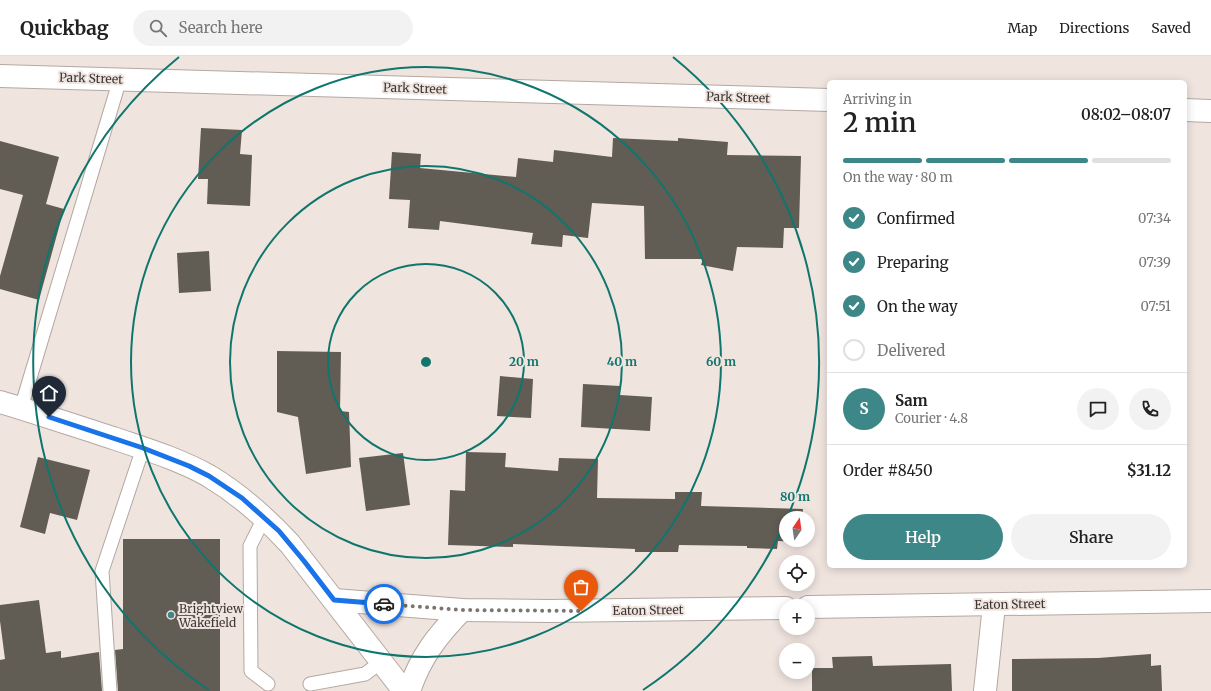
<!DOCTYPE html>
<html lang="en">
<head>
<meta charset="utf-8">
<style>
	body { margin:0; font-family:Merriweather,serif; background:#f2f2f2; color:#222; height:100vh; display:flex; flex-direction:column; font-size:15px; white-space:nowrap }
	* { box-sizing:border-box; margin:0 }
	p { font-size:13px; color:#767676 }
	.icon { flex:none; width:22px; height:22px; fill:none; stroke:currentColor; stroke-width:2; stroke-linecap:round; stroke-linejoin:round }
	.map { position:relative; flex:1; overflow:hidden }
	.sheet { position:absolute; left:827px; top:24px; width:360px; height:488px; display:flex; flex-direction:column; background:#fff; border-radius:6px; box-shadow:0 2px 10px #0003 }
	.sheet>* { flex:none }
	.needle { width:26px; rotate:13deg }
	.tools { position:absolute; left:779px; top:455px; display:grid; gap:8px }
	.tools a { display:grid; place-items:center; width:36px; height:36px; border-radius:50%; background:#fff; box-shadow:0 2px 10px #0003; font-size:20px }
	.pin { position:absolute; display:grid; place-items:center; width:34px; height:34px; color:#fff; margin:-41px -17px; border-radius:50% 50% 50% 0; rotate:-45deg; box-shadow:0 0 4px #0007 }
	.pin .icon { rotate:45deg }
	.courier { position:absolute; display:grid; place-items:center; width:40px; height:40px; margin:-20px; border:3px solid #1a73e8; border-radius:50%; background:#fff; color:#222; box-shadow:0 1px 5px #0007 }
	.overview em { font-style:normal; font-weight:600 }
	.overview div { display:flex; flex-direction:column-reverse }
	.overview { display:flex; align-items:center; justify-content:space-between; height:68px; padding:0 16px }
	h1 { font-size:26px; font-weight:600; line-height:30px }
	.bar { display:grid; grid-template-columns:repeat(4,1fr); gap:6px 4px; align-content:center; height:48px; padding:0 16px }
	.bar i { height:5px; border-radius:3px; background:#e0e0e0 }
	.bar .active { background:#3e8789 }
	.bar p { grid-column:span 4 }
	.line { display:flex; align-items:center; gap:10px; padding:0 16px; border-top:1px solid #e0e0e0 }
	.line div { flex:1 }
	.round { display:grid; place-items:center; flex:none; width:42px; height:42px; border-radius:21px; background:#f2f2f2 }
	ol { padding:0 16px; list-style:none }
	li { display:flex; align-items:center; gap:12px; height:44px }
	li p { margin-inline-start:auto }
	li .icon { padding:4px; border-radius:50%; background:#3e8789; color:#fff; stroke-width:4 }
	li:last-child { color:#767676 }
	li i { width:22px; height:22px; border:2px solid #e0e0e0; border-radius:50% }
	.button { display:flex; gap:8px; margin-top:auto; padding:8px 16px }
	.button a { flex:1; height:46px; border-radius:24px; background:#3e8789; color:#fff; font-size:16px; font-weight:600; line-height:46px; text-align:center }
	.button a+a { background:#f2f2f2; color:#222 }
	header { display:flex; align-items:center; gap:24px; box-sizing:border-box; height:56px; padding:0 20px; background:#fff; border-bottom:1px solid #e0e0e0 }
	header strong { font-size:19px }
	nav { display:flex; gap:22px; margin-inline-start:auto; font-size:14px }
	.search { width:280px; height:36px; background:#f2f2f2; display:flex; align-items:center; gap:10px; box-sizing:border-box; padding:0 14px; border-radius:22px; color:#767676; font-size:15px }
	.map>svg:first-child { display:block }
	.building { fill:#615c54 }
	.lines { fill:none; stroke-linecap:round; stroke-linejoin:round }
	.service-casing { stroke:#b3a8a3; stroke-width:15 }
	.minor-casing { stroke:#b3a8a3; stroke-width:24 }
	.secondary-casing { stroke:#b3a8a3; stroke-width:24 }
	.service { stroke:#fff; stroke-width:13 }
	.minor { stroke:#fff; stroke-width:22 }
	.secondary { stroke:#fff; stroke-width:22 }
	.done { stroke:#7b7470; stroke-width:4; stroke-dasharray:0 7.2 }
	.route { stroke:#1a73e8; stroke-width:5 }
	.ring { fill:none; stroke:#0f766e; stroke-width:2 }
	.poi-dot { fill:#3e8789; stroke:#f0e4df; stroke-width:1.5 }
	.labels { text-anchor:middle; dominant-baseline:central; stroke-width:4; stroke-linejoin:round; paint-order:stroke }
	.street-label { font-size:12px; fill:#3c3735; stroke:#f0e4df }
	.poi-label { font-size:12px; fill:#3c3735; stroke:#f0e4df; text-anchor:start }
	.centre { fill:#0f766e; stroke:#f0e4df; stroke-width:2 }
	.ring-label { font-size:12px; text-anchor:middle; font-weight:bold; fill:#0f766e; stroke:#f0e4df; stroke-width:4; stroke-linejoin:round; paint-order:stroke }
</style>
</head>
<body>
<header>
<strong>Quickbag</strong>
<div class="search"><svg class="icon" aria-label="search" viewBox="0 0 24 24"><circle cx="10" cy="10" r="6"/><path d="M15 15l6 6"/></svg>Search here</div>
<nav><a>Map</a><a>Directions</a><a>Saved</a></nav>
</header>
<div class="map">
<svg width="1211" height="635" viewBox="0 0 1211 635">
	<rect width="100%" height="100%" fill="#f0e4df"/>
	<!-- building -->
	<g class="building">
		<path d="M201 72 242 74 240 98 252 99 250 150 207 148 208 123H198Z"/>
		<path d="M613 82 678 85V82L728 86 727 99 801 100 799 172H784L783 192 737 191 733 215 701 209 703 203H645L644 150 592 147 588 182 563 179 562 191 531 188 533 177 440 165 439 174 408 172 410 144 389 143 392 96 421 98 420 112 516 121 518 102 553 106 554 94 612 101Z"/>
		<path d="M0 85 59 101 46 148 64 153 39 244 0 233V220L23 139 0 133Z"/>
		<path d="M209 195 211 235 179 237 177 197Z"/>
		<path d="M277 295 341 296 340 355 349 356 351 411 306 418 298 361 277 356Z"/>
		<path d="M500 320 533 323 531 362 497 360Z"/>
		<path d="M583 328 620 330V339L652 341 650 375 581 371Z"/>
		<path d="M466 396 506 397 505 411 558 415 559 402 598 403 597 442 675 443V436H702L701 450 803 453 802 462H786V484H802L801 486 778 485 777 493 747 492V490L679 489 678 496H635V493L513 488V491L448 489 450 434 465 435Z"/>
		<path d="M403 397 410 449 366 455 359 402Z"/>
		<path d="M38 401 90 414 77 464 50 457 45 478 20 471Z"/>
		<path d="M123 483H220V635H118L115 594 123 593Z"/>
		<path d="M39 544 46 597 61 595V602L99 596 102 635H0V604L5 603 0 565V549Z"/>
		<path d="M1151 598V610L1161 609 1162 635H1012V603L1098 602Z"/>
		<path d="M872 600 873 610 951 608 952 635H812V612H833L832 601Z"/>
	</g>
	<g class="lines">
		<!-- service casing -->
		<g class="service-casing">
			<g id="service">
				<path d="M21 352 120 23"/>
				<path d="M264 462 250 490 251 615 268 628"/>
				<path d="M310 628 365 618 381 606"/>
				<path d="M110 635 102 515 143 392"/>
			</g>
		</g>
		<!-- minor casing -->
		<g class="minor-casing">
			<g id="minor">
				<path d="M0 20 829 44"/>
				<path d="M1185 54 1211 55"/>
				<path d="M334 544 462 554 549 555 786 552"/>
				<path d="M808 551 1211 545"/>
				<path d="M409 635C421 600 437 580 462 554"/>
				<path d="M985 635 994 549"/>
			</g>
		</g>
		<!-- secondary casing -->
		<g class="secondary-casing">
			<path id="secondary" d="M0 346C38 357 75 370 113 382 145 393 179 403 209 420 239 438 266 462 290 488L404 635"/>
		</g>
		<!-- service -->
		<use href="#service" class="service"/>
		<!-- minor -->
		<use href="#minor" class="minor"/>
		<!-- secondary -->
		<use href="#secondary" class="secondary"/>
	</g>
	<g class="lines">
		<!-- done -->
		<path class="done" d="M384 548 462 554 581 555"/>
		<!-- route -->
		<path class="route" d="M49 361 143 392 189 410 209 420 242 442 279 475 304 505 334 544 384 548"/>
	</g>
	<!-- distance rings -->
	<g class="ring">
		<circle cx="426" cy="306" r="98"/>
		<circle cx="426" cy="306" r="196"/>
		<circle cx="426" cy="306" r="295"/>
		<path d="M785 466A393 393 0 0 1 643 634M209 634A393 393 0 0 1 179 1M673 1A393 393 0 0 1 788 460"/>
	</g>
	<!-- markers -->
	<circle class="poi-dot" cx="171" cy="559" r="4"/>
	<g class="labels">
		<!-- street labels -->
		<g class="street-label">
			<text transform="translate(91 22) rotate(2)">Park Street</text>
			<text transform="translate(415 32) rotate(2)">Park Street</text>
			<text transform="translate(738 41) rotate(2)">Park Street</text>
			<text transform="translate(1010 548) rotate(-1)">Eaton Street</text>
			<text transform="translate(648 554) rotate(-1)">Eaton Street</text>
		</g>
		<!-- poi labels -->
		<g class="poi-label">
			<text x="179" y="552">Brightview<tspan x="179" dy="14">Wakefield</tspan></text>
		</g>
	</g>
	<circle cx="426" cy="306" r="6" class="centre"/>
	<g class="ring-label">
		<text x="524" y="310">20 m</text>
		<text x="622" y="310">40 m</text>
		<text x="721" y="310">60 m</text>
		<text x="795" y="445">80 m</text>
	</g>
</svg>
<div class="tools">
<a><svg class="needle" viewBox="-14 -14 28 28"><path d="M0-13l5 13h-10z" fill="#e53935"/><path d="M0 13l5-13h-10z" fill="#767676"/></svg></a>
<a><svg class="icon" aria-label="locate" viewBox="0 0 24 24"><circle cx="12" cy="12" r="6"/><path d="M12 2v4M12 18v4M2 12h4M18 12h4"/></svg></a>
<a>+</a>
<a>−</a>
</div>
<div class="pin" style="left:581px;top:555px;background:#ea580c"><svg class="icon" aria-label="bag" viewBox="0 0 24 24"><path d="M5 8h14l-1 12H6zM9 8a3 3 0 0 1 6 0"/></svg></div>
<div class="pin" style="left:49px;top:361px;background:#1f2937"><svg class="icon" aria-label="home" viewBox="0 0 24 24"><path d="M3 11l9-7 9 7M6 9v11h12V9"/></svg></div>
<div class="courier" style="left:384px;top:548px"><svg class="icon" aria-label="car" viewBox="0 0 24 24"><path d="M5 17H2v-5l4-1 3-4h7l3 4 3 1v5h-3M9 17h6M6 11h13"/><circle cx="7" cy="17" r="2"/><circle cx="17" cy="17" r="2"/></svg></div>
<section class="sheet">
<div class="overview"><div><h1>2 min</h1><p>Arriving in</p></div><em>08:02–08:07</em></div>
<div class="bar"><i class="active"></i><i class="active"></i><i class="active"></i><i></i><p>On the way · 80 m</p></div>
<ol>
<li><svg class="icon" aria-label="check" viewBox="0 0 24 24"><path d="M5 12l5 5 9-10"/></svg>Confirmed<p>07:34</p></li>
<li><svg class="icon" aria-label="check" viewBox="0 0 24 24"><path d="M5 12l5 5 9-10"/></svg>Preparing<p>07:39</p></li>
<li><svg class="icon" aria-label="check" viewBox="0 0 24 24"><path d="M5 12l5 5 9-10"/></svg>On the way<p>07:51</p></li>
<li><i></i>Delivered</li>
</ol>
<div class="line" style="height:72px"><b class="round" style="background:#3e8789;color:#fff">S</b><div><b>Sam</b><p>Courier · 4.8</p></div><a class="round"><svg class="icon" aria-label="chat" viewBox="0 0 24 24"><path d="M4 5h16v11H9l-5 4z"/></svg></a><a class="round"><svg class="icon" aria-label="phone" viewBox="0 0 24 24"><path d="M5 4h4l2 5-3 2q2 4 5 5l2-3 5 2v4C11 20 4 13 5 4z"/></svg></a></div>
<div class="line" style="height:52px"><div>Order #8450</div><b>$31.12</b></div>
<div class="button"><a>Help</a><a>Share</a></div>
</section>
</div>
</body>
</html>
